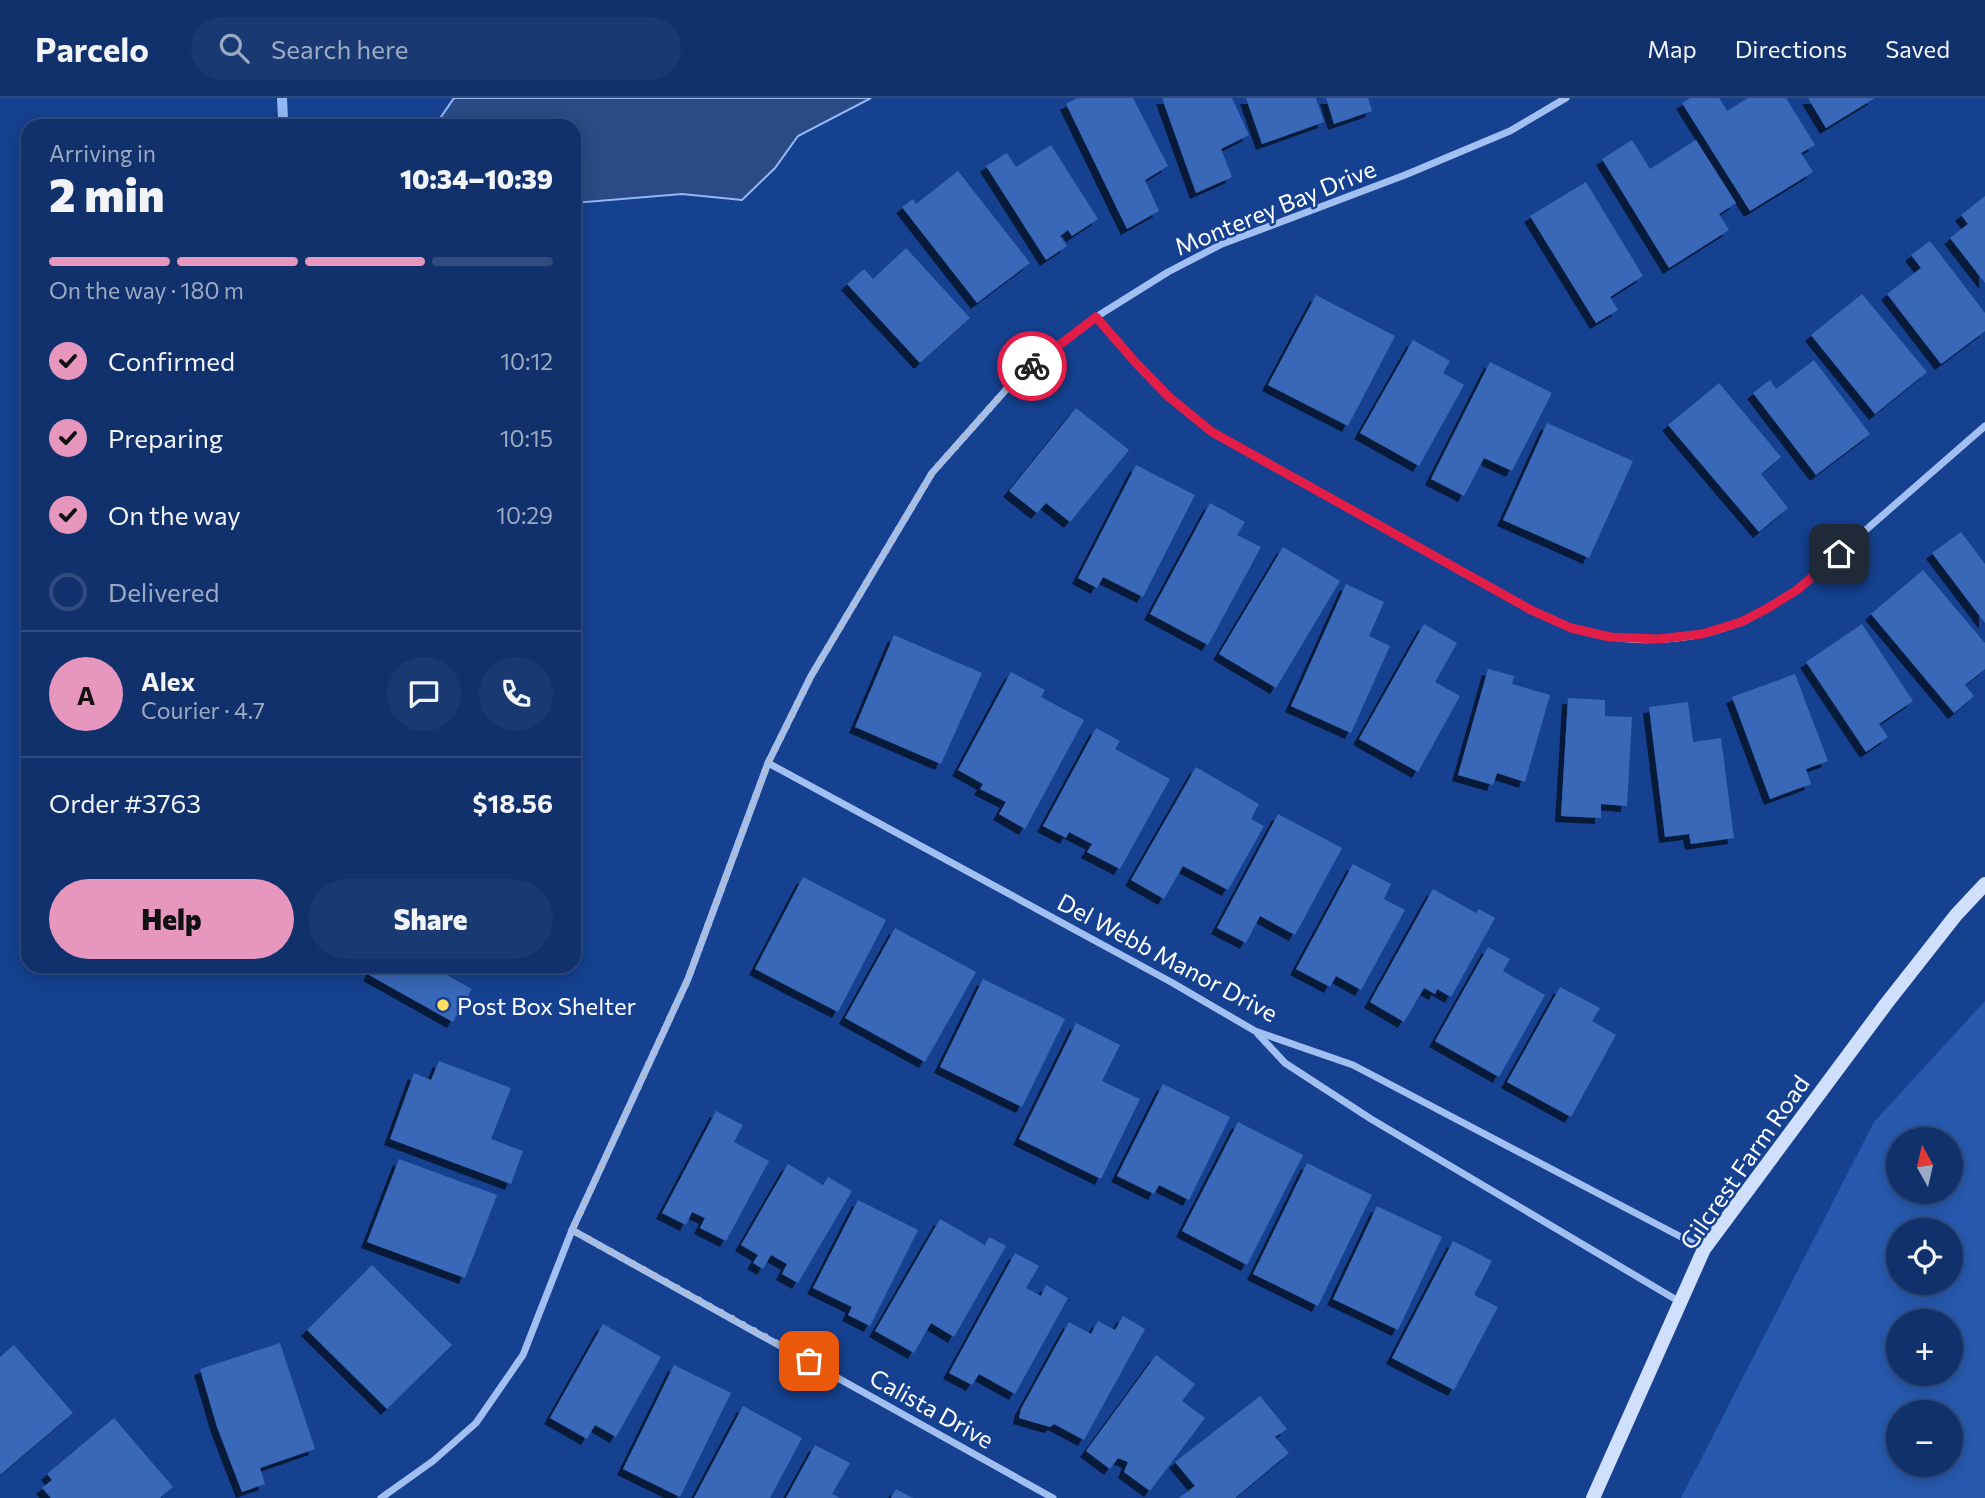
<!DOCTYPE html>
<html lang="en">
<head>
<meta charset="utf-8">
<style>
	body { margin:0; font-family:Commissioner,sans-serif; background:#193972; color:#f1f3f6; height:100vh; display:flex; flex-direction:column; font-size:26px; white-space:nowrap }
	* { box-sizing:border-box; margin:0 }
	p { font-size:23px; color:#9ca9c2 }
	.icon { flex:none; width:38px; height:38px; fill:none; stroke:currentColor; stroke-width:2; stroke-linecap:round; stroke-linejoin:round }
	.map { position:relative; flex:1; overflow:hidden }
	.side { position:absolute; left:21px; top:21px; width:560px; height:854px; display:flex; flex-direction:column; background:#10316c; border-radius:21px; box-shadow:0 4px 18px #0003,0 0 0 2px #304c7f }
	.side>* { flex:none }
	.needle { width:46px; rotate:352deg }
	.controls { position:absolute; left:1886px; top:1029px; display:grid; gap:14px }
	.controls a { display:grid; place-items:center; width:77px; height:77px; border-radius:50%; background:#10316c; box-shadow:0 4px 18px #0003,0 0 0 2px #304c7f; font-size:35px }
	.pin { position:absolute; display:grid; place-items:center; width:60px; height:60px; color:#fff; margin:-30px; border-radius:14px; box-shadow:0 4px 10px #0006 }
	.courier { position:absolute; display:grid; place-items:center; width:70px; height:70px; margin:-35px; border:5px solid #e11d48; border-radius:50%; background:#fff; color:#222; box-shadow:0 2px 9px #0007 }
	.summary em { font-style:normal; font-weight:800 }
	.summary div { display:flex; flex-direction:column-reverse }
	.summary { display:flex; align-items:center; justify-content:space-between; height:119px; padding:0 28px }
	h1 { font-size:46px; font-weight:800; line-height:52px }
	.bar { display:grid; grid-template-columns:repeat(4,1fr); gap:10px 7px; align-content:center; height:84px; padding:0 28px }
	.bar i { height:9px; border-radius:5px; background:#304c7f }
	.bar .selected { background:#e797bd }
	.bar p { grid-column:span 4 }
	.line { display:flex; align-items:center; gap:18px; padding:0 28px; border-top:2px solid #304c7f }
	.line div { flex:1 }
	.round { display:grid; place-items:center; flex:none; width:74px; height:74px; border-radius:37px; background:#193972 }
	ol { padding:0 28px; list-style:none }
	li { display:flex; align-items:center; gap:21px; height:77px }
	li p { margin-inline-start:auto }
	li .icon { padding:7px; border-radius:50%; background:#e797bd; color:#111; stroke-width:4 }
	li:last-child { color:#9ca9c2 }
	li i { width:38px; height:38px; border:4px solid #304c7f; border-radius:50% }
	.action { display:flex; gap:14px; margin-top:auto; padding:14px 28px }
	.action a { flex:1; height:80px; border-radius:42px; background:#e797bd; color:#111; font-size:28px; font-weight:800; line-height:80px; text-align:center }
	.action a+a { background:#193972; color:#f1f3f6 }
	header { display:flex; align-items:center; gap:42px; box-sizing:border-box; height:98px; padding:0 35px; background:#10316c; border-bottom:2px solid #304c7f }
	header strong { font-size:33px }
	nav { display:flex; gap:38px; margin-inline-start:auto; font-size:24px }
	.search { width:490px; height:63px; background:#193972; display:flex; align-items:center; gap:18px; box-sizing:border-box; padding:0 24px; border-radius:38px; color:#9ca9c2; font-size:26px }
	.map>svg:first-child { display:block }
	.green { fill:#275aaf; fill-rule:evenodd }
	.water { fill:#2a4b86; stroke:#93b9f4; stroke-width:2 }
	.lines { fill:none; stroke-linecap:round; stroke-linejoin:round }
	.stream { stroke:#93b9f4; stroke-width:10 }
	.building { fill:#3968b7; filter:url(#shadow) }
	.minor { stroke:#a1bff1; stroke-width:7 }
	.secondary { stroke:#d0dffb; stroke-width:14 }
	.done { stroke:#adbcd8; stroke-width:7; stroke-dasharray:0 12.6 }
	.route { stroke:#e11d48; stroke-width:9 }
	.poi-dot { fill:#ffde61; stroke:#154190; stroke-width:2.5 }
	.labels { text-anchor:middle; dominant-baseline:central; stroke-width:5; stroke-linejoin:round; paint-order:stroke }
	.street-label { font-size:24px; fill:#fff; stroke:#154190 }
	.poi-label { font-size:24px; fill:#fff; stroke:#154190; text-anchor:start }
</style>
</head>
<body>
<header>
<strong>Parcelo</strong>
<div class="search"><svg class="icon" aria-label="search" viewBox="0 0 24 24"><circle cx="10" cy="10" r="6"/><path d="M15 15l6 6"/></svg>Search here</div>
<nav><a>Map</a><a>Directions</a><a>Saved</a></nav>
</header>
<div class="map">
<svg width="1985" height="1400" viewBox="0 0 1985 1400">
	<defs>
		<filter id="shadow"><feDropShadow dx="-6" dy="6" stdDeviation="0" flood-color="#0009"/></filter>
	</defs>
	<rect width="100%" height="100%" fill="#154190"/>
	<!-- green -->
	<path class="green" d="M1985 903V1400H1681L1874 1024ZM1899 1041H1951V1094H1899ZM1899 1132H1951V1185H1899ZM1899 1223H1951V1276H1899ZM1899 1314H1951V1367H1899Z"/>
	<!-- water -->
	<path class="water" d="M454 0H871L798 38 775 70 742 102 682 96 574 105V28H439L441 19Z"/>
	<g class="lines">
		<!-- stream -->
		<path class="stream" d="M278 28 283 21 282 0"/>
	</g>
	<!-- building -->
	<g class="building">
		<path d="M1077 0H1133L1168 68 1145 82 1159 113 1127 131 1066 6Z"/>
		<path d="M1162 0H1232L1249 37 1221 51 1232 79 1196 95Z"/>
		<path d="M1246 0H1316L1324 24 1262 46Z"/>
		<path d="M1326 0H1368L1372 13 1334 26Z"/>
		<path d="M1690 0H1719L1727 13 1748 0H1786L1815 47 1801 55 1813 74 1750 113 1682 5Z"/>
		<path d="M1808 0H1875L1826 30Z"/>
		<path d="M1632 42 1650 71 1696 42 1736 105 1719 116 1729 132 1669 170 1602 61Z"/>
		<path d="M1051 47 1098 121 1072 138 1068 132 1060 138 1067 148 1046 162 986 68 1007 55 1016 69Z"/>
		<path d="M958 73 1030 165 977 205 902 109 913 101 916 106Z"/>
		<path d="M1586 84 1643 178 1610 199 1618 212 1596 225 1530 118Z"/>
		<path d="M1985 98V185L1950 140 1968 126 1961 117Z"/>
		<path d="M1930 143 1985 215V233L1941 266 1887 196 1921 170 1911 157Z"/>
		<path d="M906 150 970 220 920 265 847 186 864 171 873 181Z"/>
		<path d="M1862 196 1927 274 1875 316 1811 237Z"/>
		<path d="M1316 197 1395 238 1348 328 1268 287Z"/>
		<path d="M1413 242 1450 263 1443 275 1464 287 1419 368 1360 335Z"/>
		<path d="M1814 262 1870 336 1816 377 1753 295 1770 282 1776 291Z"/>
		<path d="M1490 264 1552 295 1512 373 1484 360 1464 398 1431 381Z"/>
		<path d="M1719 285 1781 359 1761 376 1788 410 1759 434 1668 327Z"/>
		<path d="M1076 310 1129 352 1070 424 1046 405 1037 415 1009 393Z"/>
		<path d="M1547 325 1633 363 1589 460 1503 422Z"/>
		<path d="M1136 367 1195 397 1143 499 1103 479 1097 490 1078 480Z"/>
		<path d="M1210 405 1245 424 1237 437 1261 449 1208 547 1150 516Z"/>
		<path d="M1961 434 1985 466V525L1932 455Z"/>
		<path d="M1283 449 1340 483 1276 590 1219 556Z"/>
		<path d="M1923 472 1985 545V571L1965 587 1974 598 1954 615 1871 516Z"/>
		<path d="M1346 486 1384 504 1369 538 1390 548 1351 635 1291 608Z"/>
		<path d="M1424 526 1457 545 1435 584 1460 598 1418 674 1359 641Z"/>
		<path d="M1862 526 1913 603 1879 626 1888 639 1866 654 1806 564Z"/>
		<path d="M894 537 982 575 941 666 855 629Z"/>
		<path d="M1488 571 1514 578 1512 586 1550 597 1525 684 1497 675 1493 687 1458 677Z"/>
		<path d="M1011 574 1045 592 1041 599 1084 622 1025 731 999 716 1006 704 980 691 983 686 958 672Z"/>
		<path d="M1795 576 1828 663 1806 671 1811 686 1770 701 1732 599Z"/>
		<path d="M1568 600 1605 602V618L1632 619 1627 708 1601 706V720L1561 718Z"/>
		<path d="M1688 604 1693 644 1721 640 1734 740 1691 746 1689 736 1665 739 1649 609Z"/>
		<path d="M1096 630 1120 643 1115 651 1170 681 1120 771 1087 754 1092 746 1069 734 1066 740 1043 728Z"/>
		<path d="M1196 669 1259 706 1251 721 1264 728 1228 792 1183 768 1164 801 1131 782Z"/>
		<path d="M1278 716 1342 750 1295 837 1260 818 1246 845 1217 830Z"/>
		<path d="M1353 766 1391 786 1384 801 1405 812 1361 892 1336 878 1330 889 1296 871Z"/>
		<path d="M803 779 886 822 838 914 755 871Z"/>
		<path d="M1433 791 1476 815 1479 811 1495 820 1451 899 1437 891 1435 896 1424 890 1404 924 1370 904Z"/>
		<path d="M895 830 976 874 925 964 845 920Z"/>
		<path d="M1488 849 1510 861 1503 873 1545 897 1499 979 1435 943Z"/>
		<path d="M374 868H430L472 891 453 924 369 877Z"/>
		<path d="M983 881 1065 921 1022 1009 940 969Z"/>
		<path d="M1560 889 1600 910 1592 923 1616 937 1571 1019 1507 984Z"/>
		<path d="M1076 925 1120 947 1102 983 1140 1001 1101 1081 1019 1041Z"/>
		<path d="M439 963 511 990 491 1041 523 1053 511 1086 390 1041 414 975 431 982Z"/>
		<path d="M1163 986 1230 1019 1189 1102 1159 1087 1154 1096 1117 1078Z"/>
		<path d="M716 1013 743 1027 734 1044 769 1063 726 1143 700 1130 705 1120 692 1114 686 1127 662 1115Z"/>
		<path d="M1238 1024 1303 1057 1247 1167 1182 1133Z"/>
		<path d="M399 1061 497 1097 465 1180 367 1144Z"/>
		<path d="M1307 1065 1372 1097 1318 1208 1253 1176Z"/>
		<path d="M788 1066 823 1087 828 1079 852 1093 798 1185 782 1176 787 1166 771 1157 763 1171 753 1165 758 1157 741 1147Z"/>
		<path d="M858 1102 918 1132 870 1228 848 1217 852 1209 813 1190Z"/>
		<path d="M1377 1108 1442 1139 1398 1232 1333 1201Z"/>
		<path d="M940 1121 985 1147 989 1139 1006 1148 954 1239 931 1225 914 1255 875 1233Z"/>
		<path d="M1453 1143 1492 1163 1474 1197 1498 1209 1454 1292 1392 1260Z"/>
		<path d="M1015 1155 1039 1168 1026 1190 1041 1198 1046 1187 1068 1200 1015 1296 979 1276 972 1287 949 1275Z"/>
		<path d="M372 1167 452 1247 387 1311 307 1232Z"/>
		<path d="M1123 1218 1145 1231 1084 1342 1054 1326 1050 1329 1019 1320 1021 1311 1069 1224 1091 1236 1098 1223 1115 1232Z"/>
		<path d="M603 1226 661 1259 616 1339 595 1327 587 1341 550 1320Z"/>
		<path d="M280 1245 315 1351 260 1370 265 1386 242 1394 217 1329 200 1271Z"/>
		<path d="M14 1247 73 1315 0 1377V1259Z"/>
		<path d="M1156 1257 1195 1286 1182 1303 1205 1320 1150 1393 1124 1374 1128 1364 1118 1360 1110 1371 1086 1353Z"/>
		<path d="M674 1267 731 1295 680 1399 623 1371Z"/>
		<path d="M1260 1298 1287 1331 1275 1339 1289 1355 1235 1400H1179L1195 1388 1175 1364Z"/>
		<path d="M743 1308 802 1340 770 1400H694Z"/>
		<path d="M114 1320 173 1389 160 1400H51L42 1390 52 1382 47 1376Z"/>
		<path d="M815 1347 850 1365 832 1396 840 1400H786Z"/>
		<path d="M896 1391 913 1400H891Z"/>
	</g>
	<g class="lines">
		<!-- minor -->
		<g class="minor">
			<path d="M1096 219 1136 265 1169 299 1212 334 1531 512C1544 518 1557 525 1570 529 1622 548 1690 545 1741 524 1760 516 1779 503 1797 492L1985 328"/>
			<path d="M768 665 1171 884 1255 933 1353 967 1704 1151"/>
			<path d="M1258 936 1285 965 1371 1021 1680 1204"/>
			<path d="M572 1132 1053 1400"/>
			<path d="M381 1400 433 1363 476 1325 523 1257 572 1132 688 881 768 665 811 578 932 375 1019 277 1096 219 1168 174 1222 146 1405 77 1510 33 1566 0"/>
		</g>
		<!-- secondary -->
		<path class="secondary" d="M1593 1400 1704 1151 1886 906 1956 817 1985 786"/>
	</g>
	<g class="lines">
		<!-- done -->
		<path class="done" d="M809 1263 572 1132 688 881 768 665 811 578 932 375 1019 277 1032 268"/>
		<!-- route -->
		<path class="route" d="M1032 268 1096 219 1136 265 1169 299 1212 334 1531 512 1571 530 1610 539 1658 541 1702 536 1741 524 1768 510 1797 492 1839 456"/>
	</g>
	<!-- markers -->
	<circle class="poi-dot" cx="443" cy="907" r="7"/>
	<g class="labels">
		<!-- street labels -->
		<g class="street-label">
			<text transform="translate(1275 109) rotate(-22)">Monterey Bay Drive</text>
			<text transform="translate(1168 859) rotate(28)">Del Webb Manor Drive</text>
			<text transform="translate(1744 1064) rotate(-55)">Gilcrest Farm Road</text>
			<text transform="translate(932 1310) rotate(29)">Calista Drive</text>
		</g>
		<!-- poi labels -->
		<g class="poi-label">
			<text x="457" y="907">Post Box Shelter</text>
		</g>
	</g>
</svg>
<div class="controls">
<a><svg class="needle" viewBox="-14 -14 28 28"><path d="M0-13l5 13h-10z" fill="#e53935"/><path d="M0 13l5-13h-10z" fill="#9ca9c2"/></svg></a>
<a><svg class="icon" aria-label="locate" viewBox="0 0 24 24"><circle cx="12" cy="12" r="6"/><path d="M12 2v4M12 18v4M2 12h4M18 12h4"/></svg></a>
<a>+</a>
<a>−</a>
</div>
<div class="pin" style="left:809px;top:1263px;background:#ea580c"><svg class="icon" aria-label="bag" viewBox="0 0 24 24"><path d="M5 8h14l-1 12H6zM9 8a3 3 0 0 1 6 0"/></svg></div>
<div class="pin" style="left:1839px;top:456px;background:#1f2937"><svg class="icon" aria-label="home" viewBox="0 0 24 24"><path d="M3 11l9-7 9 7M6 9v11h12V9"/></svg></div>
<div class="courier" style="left:1032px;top:268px"><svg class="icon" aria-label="bike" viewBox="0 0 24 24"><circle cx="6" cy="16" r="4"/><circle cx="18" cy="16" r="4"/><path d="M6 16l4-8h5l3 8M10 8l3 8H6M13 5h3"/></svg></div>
<section class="side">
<div class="summary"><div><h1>2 min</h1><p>Arriving in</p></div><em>10:34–10:39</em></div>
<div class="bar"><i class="selected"></i><i class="selected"></i><i class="selected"></i><i></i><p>On the way · 180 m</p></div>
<ol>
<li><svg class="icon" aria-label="check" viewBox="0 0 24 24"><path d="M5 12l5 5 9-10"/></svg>Confirmed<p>10:12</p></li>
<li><svg class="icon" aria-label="check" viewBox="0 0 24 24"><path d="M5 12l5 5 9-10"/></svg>Preparing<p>10:15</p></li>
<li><svg class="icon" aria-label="check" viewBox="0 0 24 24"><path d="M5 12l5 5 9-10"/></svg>On the way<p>10:29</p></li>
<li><i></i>Delivered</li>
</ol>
<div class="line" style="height:126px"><b class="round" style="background:#e797bd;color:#111">A</b><div><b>Alex</b><p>Courier · 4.7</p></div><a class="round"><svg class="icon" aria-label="chat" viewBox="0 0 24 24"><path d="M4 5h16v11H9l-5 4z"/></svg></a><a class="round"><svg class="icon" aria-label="phone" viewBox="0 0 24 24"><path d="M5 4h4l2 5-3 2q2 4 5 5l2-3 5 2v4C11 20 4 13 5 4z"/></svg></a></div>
<div class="line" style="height:91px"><div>Order #3763</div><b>$18.56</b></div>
<div class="action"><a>Help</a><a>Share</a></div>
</section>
</div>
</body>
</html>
